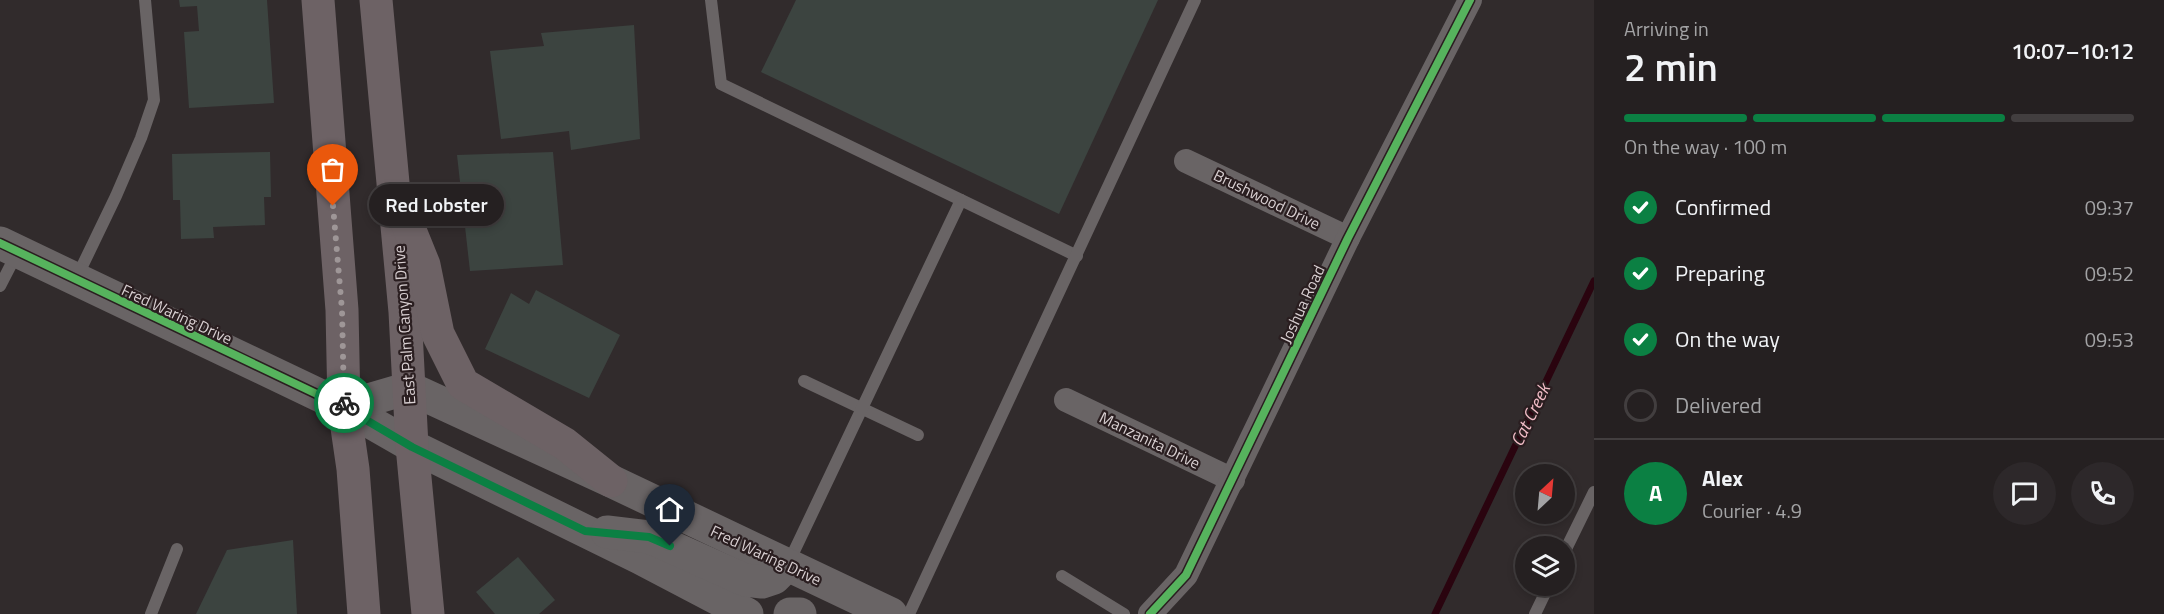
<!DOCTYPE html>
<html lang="en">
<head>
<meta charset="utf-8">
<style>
	body { margin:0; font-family:"Titillium Web",sans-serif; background:#2d282a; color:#f1f3f6; height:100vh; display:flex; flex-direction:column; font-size:22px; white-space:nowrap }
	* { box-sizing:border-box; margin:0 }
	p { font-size:20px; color:#a3a3a5 }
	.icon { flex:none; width:33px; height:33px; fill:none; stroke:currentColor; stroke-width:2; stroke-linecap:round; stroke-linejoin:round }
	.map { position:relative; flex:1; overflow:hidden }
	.panel { display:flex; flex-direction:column; background:#252021; width:570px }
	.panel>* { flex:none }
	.needle { width:39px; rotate:26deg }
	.controls { position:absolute; left:1515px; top:464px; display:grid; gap:12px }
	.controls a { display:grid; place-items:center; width:60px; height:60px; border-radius:50%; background:#252021; box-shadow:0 3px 9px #0003,0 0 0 2px #423e3f; font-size:30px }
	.pin { position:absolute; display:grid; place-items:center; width:51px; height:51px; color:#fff; margin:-62px -26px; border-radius:50% 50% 50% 0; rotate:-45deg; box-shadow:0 0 6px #0007 }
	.pin .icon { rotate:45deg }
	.courier { position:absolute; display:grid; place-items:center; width:60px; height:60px; margin:-30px; border:4px solid #0b8043; border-radius:50%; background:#fff; color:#222; box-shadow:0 2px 8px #0007 }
	.bubble { position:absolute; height:42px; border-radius:21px; background:#252021; box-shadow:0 3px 9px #0003,0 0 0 2px #423e3f; font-size:20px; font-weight:600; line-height:42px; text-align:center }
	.overview em { font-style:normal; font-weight:600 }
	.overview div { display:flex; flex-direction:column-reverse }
	.overview { display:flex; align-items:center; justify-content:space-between; height:102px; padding:0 30px }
	h1 { font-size:39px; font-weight:600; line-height:45px }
	.bar { display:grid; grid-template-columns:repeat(4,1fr); gap:9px 6px; align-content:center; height:72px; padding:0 30px }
	.bar i { height:8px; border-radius:4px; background:#423e3f }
	.bar .active { background:#0b8043 }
	.bar p { grid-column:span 4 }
	.line { display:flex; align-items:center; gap:15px; padding:0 30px; border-top:2px solid #423e3f }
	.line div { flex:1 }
	.round { display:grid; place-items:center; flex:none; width:63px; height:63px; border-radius:32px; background:#2d282a }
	ol { padding:0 30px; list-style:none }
	li { display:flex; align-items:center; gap:18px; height:66px }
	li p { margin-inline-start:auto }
	li .icon { padding:6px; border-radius:50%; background:#0b8043; color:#fff; stroke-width:4 }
	li:last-child { color:#a3a3a5 }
	li i { width:33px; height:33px; border:3px solid #423e3f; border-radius:50% }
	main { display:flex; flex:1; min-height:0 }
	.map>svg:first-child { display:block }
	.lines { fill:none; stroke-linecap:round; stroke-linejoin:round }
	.stream { stroke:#2a040f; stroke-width:7 }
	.building { fill:#3c4440 }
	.lane { stroke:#696465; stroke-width:12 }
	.street { stroke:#696465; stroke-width:24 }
	.secondary { stroke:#696465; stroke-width:33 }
	.primary { stroke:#6d6265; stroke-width:33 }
	.cycleway-casing { stroke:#2a1e20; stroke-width:11 }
	.cycleway { stroke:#56b35d; stroke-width:8 }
	.done { stroke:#9e9697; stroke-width:6; stroke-dasharray:0 10.8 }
	.route { stroke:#0b8043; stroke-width:8 }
	.labels { text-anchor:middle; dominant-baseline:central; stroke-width:4.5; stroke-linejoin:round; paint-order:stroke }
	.street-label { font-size:16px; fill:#d8cfd1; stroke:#2a1e20 }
	.water-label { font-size:18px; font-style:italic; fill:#f2bdc7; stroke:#2a1e20 }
</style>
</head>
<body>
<main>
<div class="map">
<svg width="1594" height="614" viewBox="0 0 1594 614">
	<rect width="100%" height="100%" fill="#312b2c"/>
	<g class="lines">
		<!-- stream -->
		<path class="stream" d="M1435 614 1594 281"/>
	</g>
	<!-- building -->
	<g class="building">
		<path d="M179 0H267L274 103 189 108 184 32 199 31 197 6 180 7Z"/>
		<path d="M796 0H1158L1059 214 761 72Z"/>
		<path d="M634 25 640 139 571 150 569 131 501 139 490 51 544 46 541 33Z"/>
		<path d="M270 152 271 197H264L265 225 213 227 214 238 181 239 180 200H173L172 154Z"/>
		<path d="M553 152 563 265 470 271 457 155Z"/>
		<path d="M536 290 620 335 589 398 485 349 511 293 529 304Z"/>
		<path d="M293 540 297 614H196L227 550Z"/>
		<path d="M518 557 555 600 539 614H495L476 592Z"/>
	</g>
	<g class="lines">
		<!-- lane -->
		<g class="lane">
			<path d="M711 0 721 84 1077 256"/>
			<path d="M76 279 116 196 141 138 154 100 145 0"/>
			<path d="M0 286 17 253"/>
			<path d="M804 381 918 435"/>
			<path d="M1564 553 1594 492"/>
			<path d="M788 564 961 200"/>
			<path d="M1062 576 1124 614"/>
			<path d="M151 614 177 549"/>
			<path d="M909 614 1195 0"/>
			<path d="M1535 614 1549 585"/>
		</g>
		<!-- street -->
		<g class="street">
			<path d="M1186 161 1348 238"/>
			<path d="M1066 400 1233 480"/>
			<path d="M1150 614 1186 575 1348 238 1470 0"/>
		</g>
		<!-- secondary -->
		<g class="secondary">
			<path d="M0 243 344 407 412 446 638 557 747 614"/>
			<path d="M344 407 409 388 611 481 891 614"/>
			<path d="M607 532 649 537 745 580 762 582 774 578 787 565"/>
			<path d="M790 614H800"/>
		</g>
		<!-- primary -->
		<g class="primary">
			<path d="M318 0 342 310 344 407 353 469 364 614"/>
			<path d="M376 0 405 312 412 446 428 614"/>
			<path d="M407 223 424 265 438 334 463 384 565 444 611 481"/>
		</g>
		<!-- cycleway casing -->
		<g class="cycleway-casing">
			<g id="cycleway">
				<path d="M0 243 344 407"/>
				<path d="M1150 614 1186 575 1348 238 1470 0"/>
			</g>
		</g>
		<!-- cycleway -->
		<use href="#cycleway" class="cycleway"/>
	</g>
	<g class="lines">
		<!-- done -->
		<path class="done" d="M333 206 342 310 344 403"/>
		<!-- route -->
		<path class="route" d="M344 403V407L412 447 585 531 649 537 670 546"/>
	</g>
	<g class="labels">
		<!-- street labels -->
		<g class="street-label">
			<text transform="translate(1267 199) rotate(26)">Brushwood Drive</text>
			<text transform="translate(1302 304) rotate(-65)">Joshua Road</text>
			<text transform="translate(177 314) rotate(25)">Fred Waring Drive</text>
			<text transform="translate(404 325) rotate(-94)">East Palm Canyon Drive</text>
			<text transform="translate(1150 440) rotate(26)">Manzanita Drive</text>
			<text transform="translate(766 555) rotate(25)">Fred Waring Drive</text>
		</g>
		<!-- water labels -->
		<g class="water-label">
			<text transform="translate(1530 415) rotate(-64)">Cat Creek</text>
		</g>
	</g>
</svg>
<div class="controls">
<a><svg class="needle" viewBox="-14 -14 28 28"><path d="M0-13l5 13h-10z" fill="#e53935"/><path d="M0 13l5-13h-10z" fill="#a3a3a5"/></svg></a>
<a><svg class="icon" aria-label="layers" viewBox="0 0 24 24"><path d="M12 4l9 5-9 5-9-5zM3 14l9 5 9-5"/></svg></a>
</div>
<div class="pin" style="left:333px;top:206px;background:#ea580c"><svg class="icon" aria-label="bag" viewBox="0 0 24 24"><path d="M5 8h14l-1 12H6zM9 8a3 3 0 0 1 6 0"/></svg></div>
<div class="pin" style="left:670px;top:546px;background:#1f2937"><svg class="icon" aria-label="home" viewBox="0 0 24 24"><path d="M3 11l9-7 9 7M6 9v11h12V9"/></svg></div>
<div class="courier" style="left:344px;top:403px"><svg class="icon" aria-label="bike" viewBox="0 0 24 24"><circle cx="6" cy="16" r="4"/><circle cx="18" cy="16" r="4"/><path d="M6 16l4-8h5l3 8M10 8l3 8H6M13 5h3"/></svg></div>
<div class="bubble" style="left:369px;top:184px;width:135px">Red Lobster</div>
</div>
<section class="panel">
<div class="overview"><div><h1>2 min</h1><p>Arriving in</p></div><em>10:07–10:12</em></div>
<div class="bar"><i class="active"></i><i class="active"></i><i class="active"></i><i></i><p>On the way · 100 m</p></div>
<ol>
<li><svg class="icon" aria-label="check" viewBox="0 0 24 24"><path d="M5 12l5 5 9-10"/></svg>Confirmed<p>09:37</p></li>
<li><svg class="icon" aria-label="check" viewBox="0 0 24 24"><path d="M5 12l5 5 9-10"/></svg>Preparing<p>09:52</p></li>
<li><svg class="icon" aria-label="check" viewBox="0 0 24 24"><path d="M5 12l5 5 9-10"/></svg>On the way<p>09:53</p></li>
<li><i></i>Delivered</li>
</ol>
<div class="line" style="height:108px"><b class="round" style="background:#0b8043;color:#fff">A</b><div><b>Alex</b><p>Courier · 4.9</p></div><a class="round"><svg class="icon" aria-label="chat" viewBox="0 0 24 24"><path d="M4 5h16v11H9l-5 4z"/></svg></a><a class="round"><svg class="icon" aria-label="phone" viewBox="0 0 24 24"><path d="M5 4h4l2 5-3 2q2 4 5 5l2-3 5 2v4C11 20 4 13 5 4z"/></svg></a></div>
</section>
</main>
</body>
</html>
